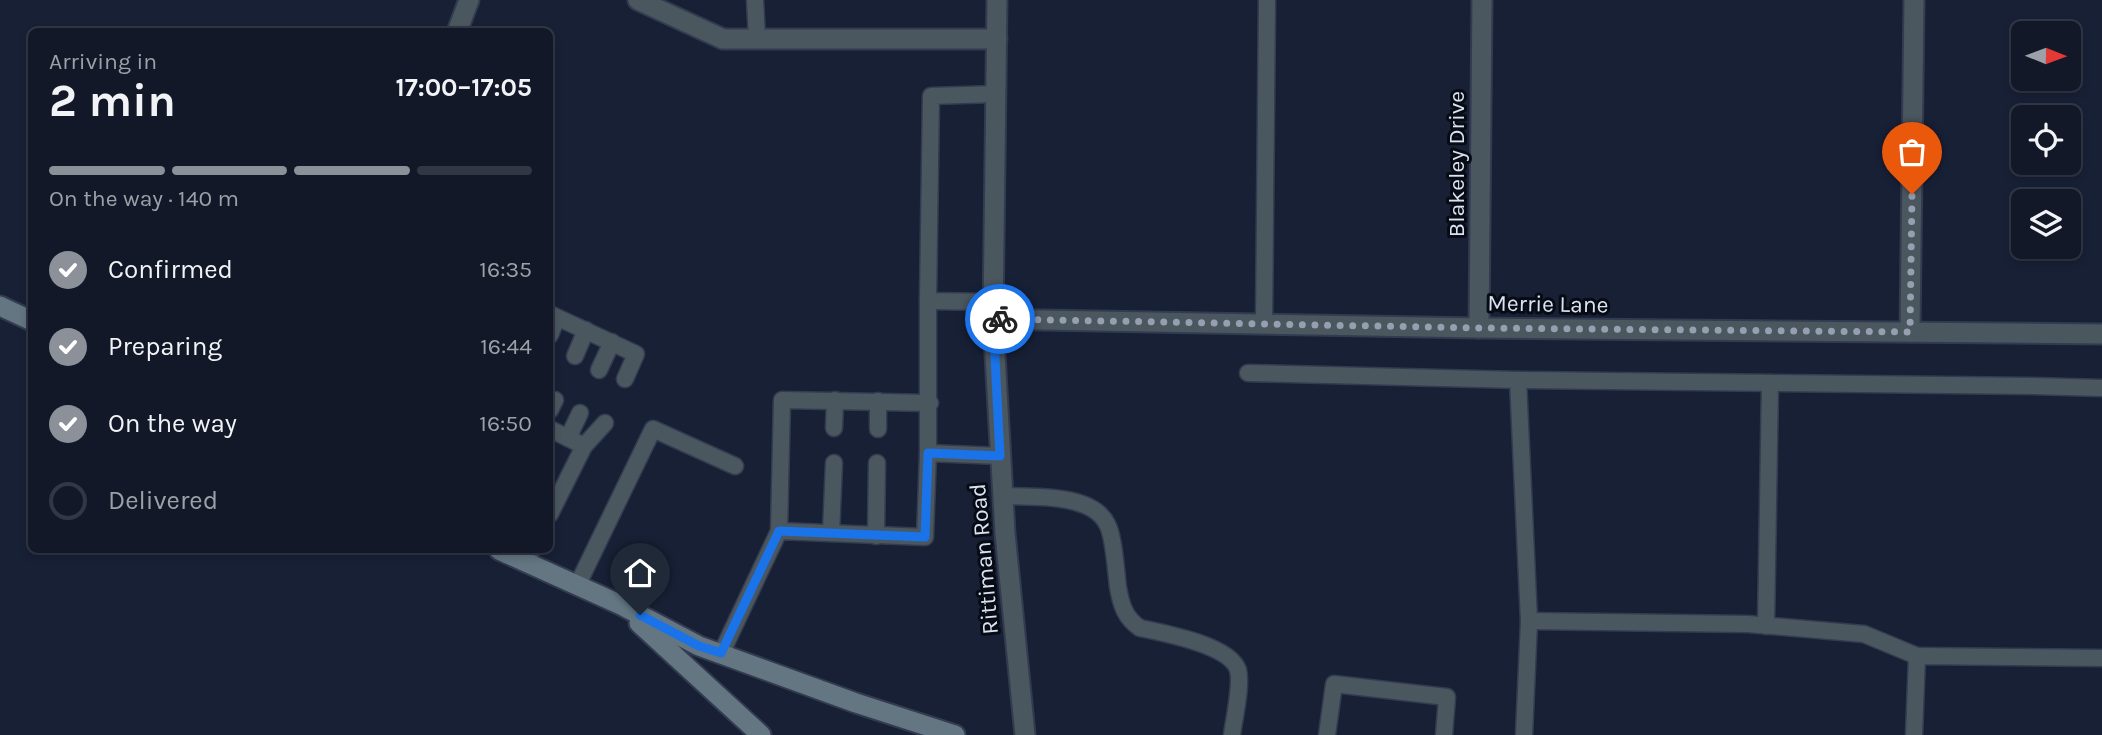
<!DOCTYPE html>
<html lang="en">
<head>
<meta charset="utf-8">
<style>
	body { margin:0; font-family:Karla,sans-serif; background:#1b2130; color:#f1f3f6; height:100vh; display:flex; flex-direction:column; font-size:26px; white-space:nowrap }
	* { box-sizing:border-box; margin:0 }
	p { font-size:23px; color:#9ca0a8 }
	.icon { flex:none; width:38px; height:38px; fill:none; stroke:currentColor; stroke-width:2; stroke-linecap:round; stroke-linejoin:round }
	.map { position:relative; flex:1; overflow:hidden }
	.panel { position:absolute; left:28px; top:28px; width:525px; height:525px; display:flex; flex-direction:column; background:#121828; border-radius:10px; box-shadow:0 4px 10px #0003,0 0 0 2px #313745 }
	.panel>* { flex:none }
	.needle { width:46px; rotate:91deg }
	.buttons { position:absolute; left:2011px; top:21px; display:grid; gap:14px }
	.buttons a { display:grid; place-items:center; width:70px; height:70px; border-radius:10px; background:#121828; box-shadow:0 4px 10px #0003,0 0 0 2px #313745; font-size:35px }
	.pin { position:absolute; display:grid; place-items:center; width:60px; height:60px; color:#fff; margin:-72px -30px; border-radius:50% 50% 50% 0; rotate:-45deg; box-shadow:0 0 7px #0007 }
	.pin .icon { rotate:45deg }
	.courier { position:absolute; display:grid; place-items:center; width:70px; height:70px; margin:-35px; border:5px solid #1a73e8; border-radius:50%; background:#fff; color:#222; box-shadow:0 2px 9px #0007 }
	.headline em { font-style:normal; font-weight:700 }
	.headline div { display:flex; flex-direction:column-reverse }
	.headline { display:flex; align-items:center; justify-content:space-between; height:119px; padding:0 21px }
	h1 { font-size:46px; font-weight:700; line-height:52px }
	.bar { display:grid; grid-template-columns:repeat(4,1fr); gap:10px 7px; align-content:center; height:84px; padding:0 21px }
	.bar i { height:9px; border-radius:5px; background:#313745 }
	.bar .selected { background:#8c9099 }
	.bar p { grid-column:span 4 }
	ol { padding:0 21px; list-style:none }
	li { display:flex; align-items:center; gap:21px; height:77px }
	li p { margin-inline-start:auto }
	li .icon { padding:7px; border-radius:50%; background:#8c9099; color:#fff; stroke-width:4 }
	li:last-child { color:#9ca0a8 }
	li i { width:38px; height:38px; border:4px solid #313745; border-radius:50% }
	.map>svg:first-child { display:block }
	.lines { fill:none; stroke-linecap:round; stroke-linejoin:round }
	.service-casing { stroke:#333b50; stroke-width:19 }
	.minor-casing { stroke:#333b50; stroke-width:23 }
	.tertiary-casing { stroke:#333b50; stroke-width:23 }
	.secondary-casing { stroke:#333b50; stroke-width:23 }
	.service { stroke:#4b575f; stroke-width:16 }
	.minor { stroke:#4b575f; stroke-width:19 }
	.tertiary { stroke:#4b575f; stroke-width:19 }
	.secondary { stroke:#637682; stroke-width:19 }
	.done { stroke:#979eb0; stroke-width:7; stroke-dasharray:0 12.6 }
	.route { stroke:#1a73e8; stroke-width:9 }
	.labels { text-anchor:middle; dominant-baseline:central; stroke-width:6; stroke-linejoin:round; paint-order:stroke }
	.street-label { font-size:23px; fill:#dbe2f1; stroke:#070b14 }
</style>
</head>
<body>
<div class="map">
<svg width="2102" height="735" viewBox="0 0 2102 735">
	<rect width="100%" height="100%" fill="#182036"/>
	<g class="lines">
		<!-- service casing -->
		<g class="service-casing">
			<g id="service">
				<path d="M755 0 757 39"/>
				<path d="M928 301V453"/>
				<path d="M993 302 928 301 931 96 996 94"/>
				<path d="M550 314 636 354 625 379"/>
				<path d="M1264 324 1267 0"/>
				<path d="M550 335 557 318"/>
				<path d="M575 356 586 330"/>
				<path d="M599 370 612 342"/>
				<path d="M1248 373 1518 380 1529 621 1524 735"/>
				<path d="M1518 380 2032 386 2102 388"/>
				<path d="M550 410 555 400"/>
				<path d="M834 428 835 400"/>
				<path d="M550 429 584 446 550 514"/>
				<path d="M878 429V401"/>
				<path d="M568 438 580 413"/>
				<path d="M584 446 605 423"/>
				<path d="M1003 496C1032 497 1092 493 1107 524 1114 536 1116 572 1118 587 1121 605 1125 618 1140 628 1164 633 1230 645 1238 670 1242 685 1234 719 1232 735"/>
				<path d="M779 531 782 400 930 403"/>
				<path d="M831 533 834 463"/>
				<path d="M876 536 877 463"/>
				<path d="M525 562 532 550"/>
				<path d="M577 586 653 429 735 466"/>
				<path d="M1529 621 1748 624 1864 634 1917 656"/>
				<path d="M1766 626 1770 383"/>
				<path d="M721 654 779 531 925 537 928 453 1000 456"/>
				<path d="M1327 735 1334 684 1447 697 1444 735"/>
				<path d="M1914 735 1917 656 2102 658"/>
			</g>
		</g>
		<!-- minor casing -->
		<g class="minor-casing">
			<g id="minor">
				<path d="M638 0 723 39H997"/>
				<path d="M457 32 469 0"/>
				<path d="M993 319 1479 328 2102 334"/>
				<path d="M1479 328 1482 0"/>
				<path d="M1910 332 1914 0"/>
			</g>
		</g>
		<!-- tertiary casing -->
		<g class="tertiary-casing">
			<path id="tertiary" d="M997 0 993 319 1005 533 1025 735"/>
		</g>
		<!-- secondary casing -->
		<g class="secondary-casing">
			<g id="secondary">
				<path d="M0 306 32 321"/>
				<path d="M499 550 621 605 699 646 856 703 955 735"/>
				<path d="M639 623 761 735"/>
			</g>
		</g>
		<!-- service -->
		<use href="#service" class="service"/>
		<!-- minor -->
		<use href="#minor" class="minor"/>
		<!-- tertiary -->
		<use href="#tertiary" class="tertiary"/>
		<!-- secondary -->
		<use href="#secondary" class="secondary"/>
	</g>
	<g class="lines">
		<!-- done -->
		<path class="done" d="M1000 319 1479 328 1910 332 1912 194"/>
		<!-- route -->
		<path class="route" d="M640 615 699 646 721 653 779 531 925 537 928 453 1000 456 993 319H1000"/>
	</g>
	<g class="labels">
		<!-- street labels -->
		<g class="street-label">
			<text transform="translate(1456 164) rotate(-90)">Blakeley Drive</text>
			<text transform="translate(1548 304) rotate(1)">Merrie Lane</text>
			<text transform="translate(984 559) rotate(-95)">Rittiman Road</text>
		</g>
	</g>
</svg>
<div class="buttons">
<a><svg class="needle" viewBox="-14 -14 28 28"><path d="M0-13l5 13h-10z" fill="#e53935"/><path d="M0 13l5-13h-10z" fill="#9ca0a8"/></svg></a>
<a><svg class="icon" aria-label="locate" viewBox="0 0 24 24"><circle cx="12" cy="12" r="6"/><path d="M12 2v4M12 18v4M2 12h4M18 12h4"/></svg></a>
<a><svg class="icon" aria-label="layers" viewBox="0 0 24 24"><path d="M12 4l9 5-9 5-9-5zM3 14l9 5 9-5"/></svg></a>
</div>
<div class="pin" style="left:1912px;top:194px;background:#ea580c"><svg class="icon" aria-label="bag" viewBox="0 0 24 24"><path d="M5 8h14l-1 12H6zM9 8a3 3 0 0 1 6 0"/></svg></div>
<div class="pin" style="left:640px;top:615px;background:#1f2937"><svg class="icon" aria-label="home" viewBox="0 0 24 24"><path d="M3 11l9-7 9 7M6 9v11h12V9"/></svg></div>
<div class="courier" style="left:1000px;top:319px"><svg class="icon" aria-label="bike" viewBox="0 0 24 24"><circle cx="6" cy="16" r="4"/><circle cx="18" cy="16" r="4"/><path d="M6 16l4-8h5l3 8M10 8l3 8H6M13 5h3"/></svg></div>
<section class="panel">
<div class="headline"><div><h1>2 min</h1><p>Arriving in</p></div><em>17:00–17:05</em></div>
<div class="bar"><i class="selected"></i><i class="selected"></i><i class="selected"></i><i></i><p>On the way · 140 m</p></div>
<ol>
<li><svg class="icon" aria-label="check" viewBox="0 0 24 24"><path d="M5 12l5 5 9-10"/></svg>Confirmed<p>16:35</p></li>
<li><svg class="icon" aria-label="check" viewBox="0 0 24 24"><path d="M5 12l5 5 9-10"/></svg>Preparing<p>16:44</p></li>
<li><svg class="icon" aria-label="check" viewBox="0 0 24 24"><path d="M5 12l5 5 9-10"/></svg>On the way<p>16:50</p></li>
<li><i></i>Delivered</li>
</ol>
</section>
</div>
</body>
</html>
